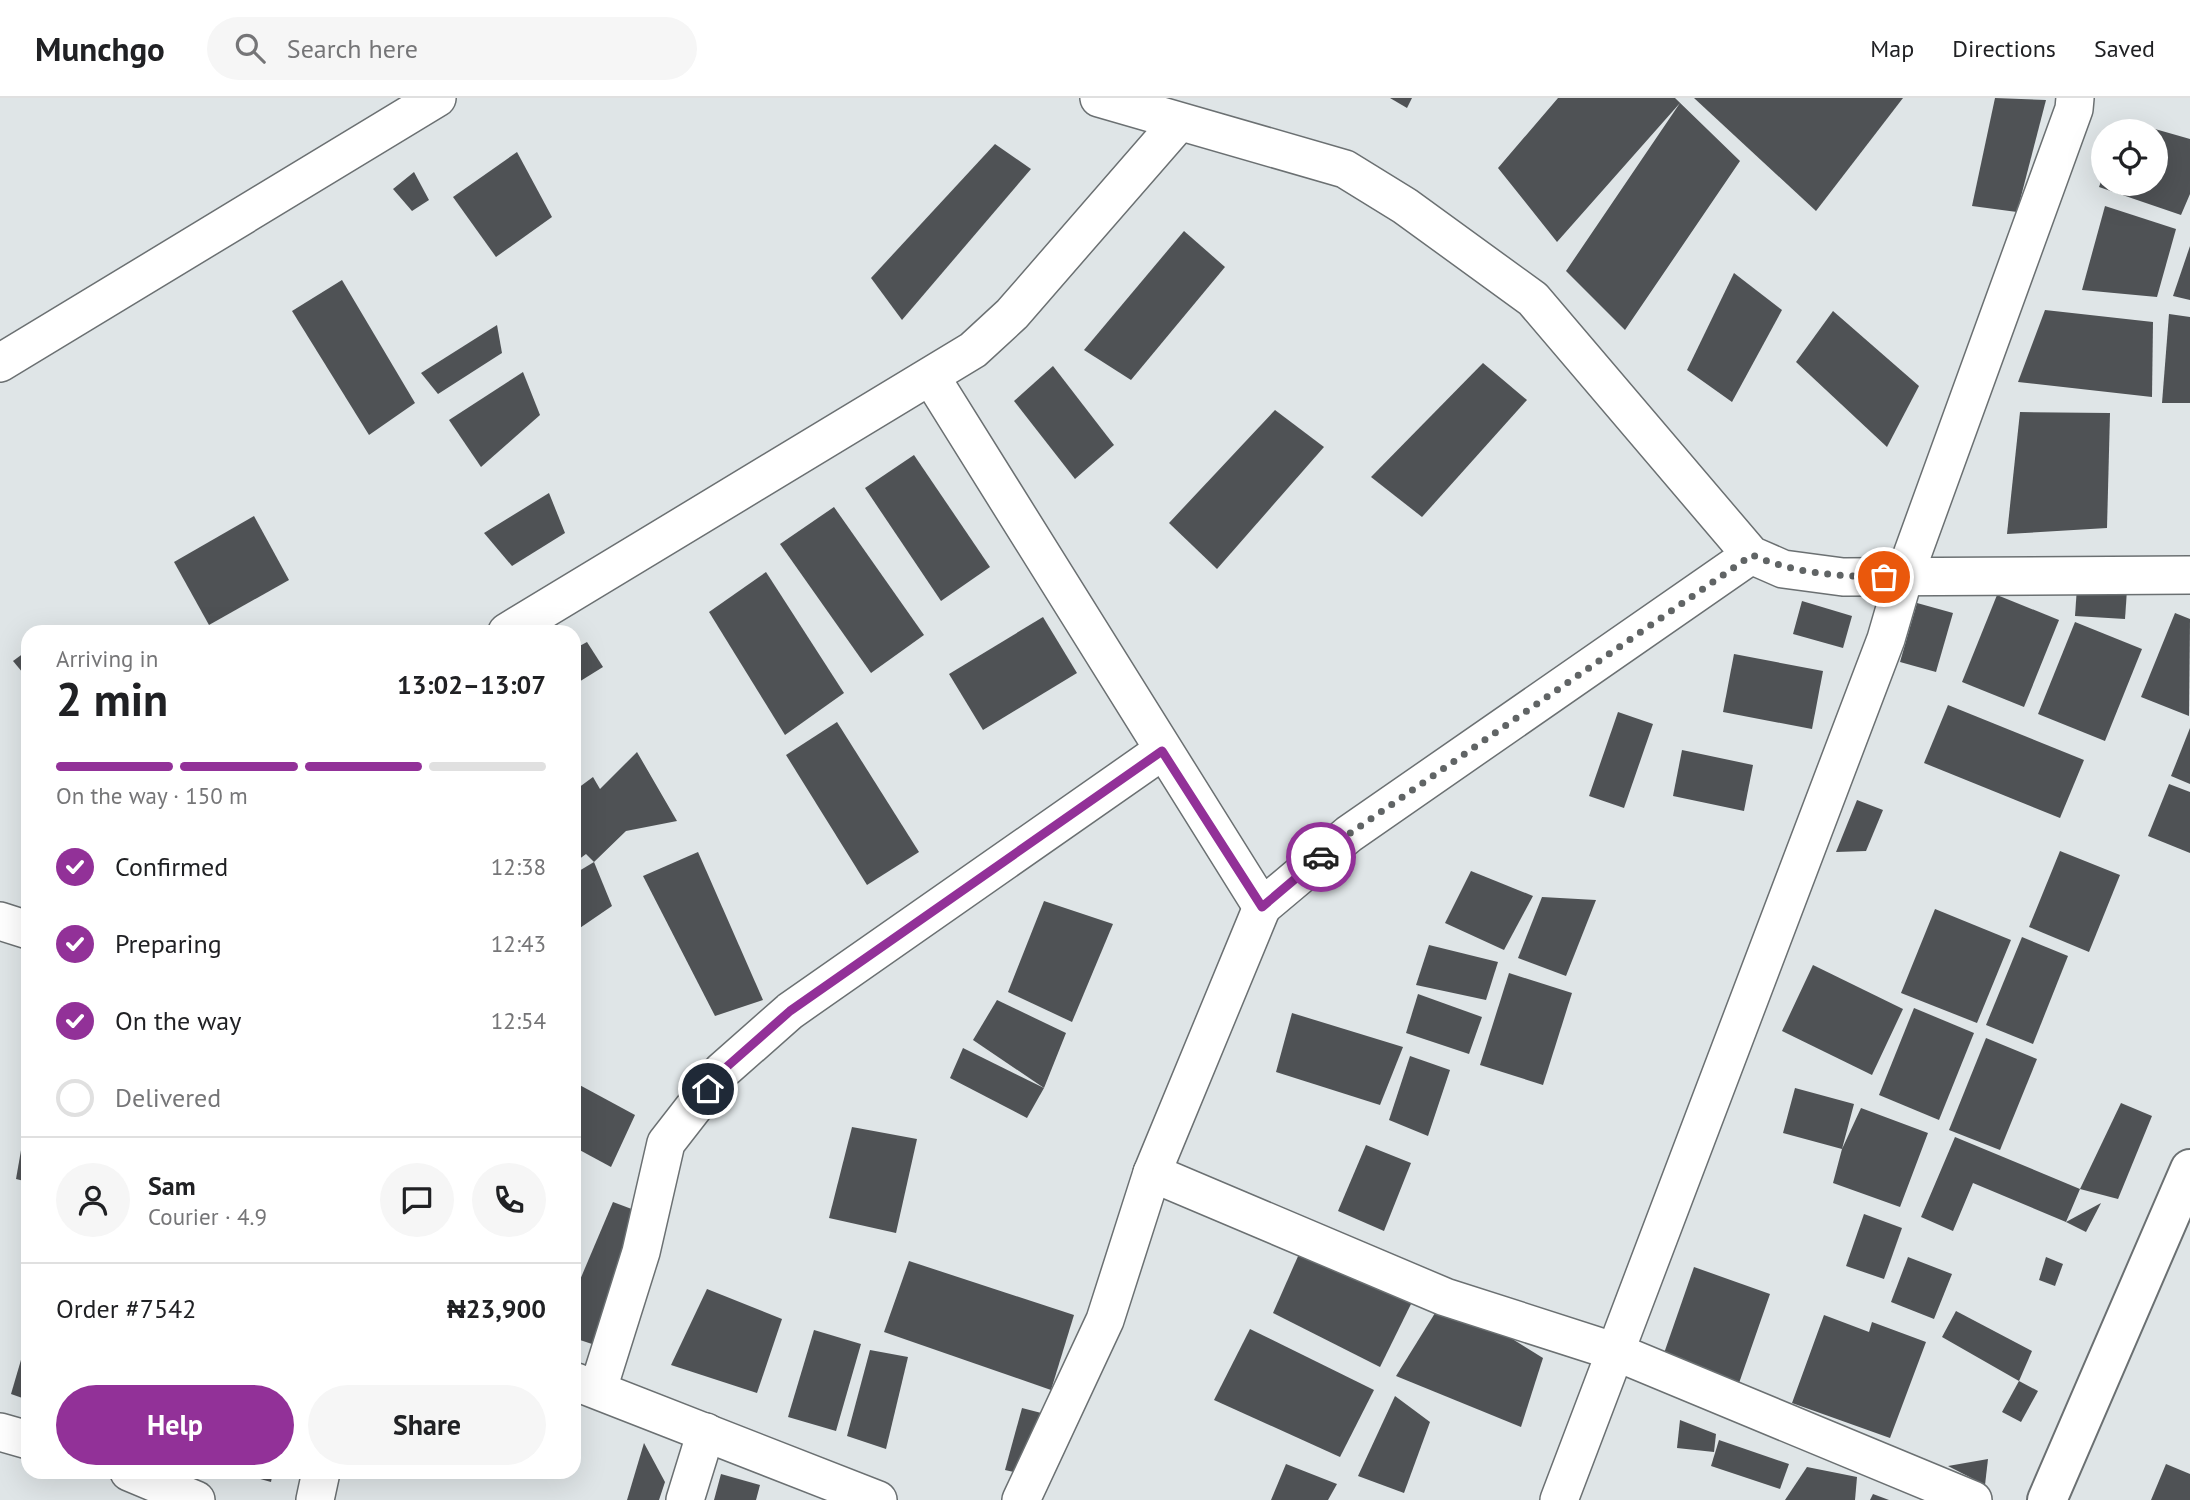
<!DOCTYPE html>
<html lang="en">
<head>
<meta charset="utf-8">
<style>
	body { margin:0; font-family:"PT Sans",sans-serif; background:#f6f6f6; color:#202124; height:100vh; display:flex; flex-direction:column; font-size:26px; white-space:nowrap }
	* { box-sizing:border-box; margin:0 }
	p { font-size:23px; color:#757577 }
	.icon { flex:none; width:38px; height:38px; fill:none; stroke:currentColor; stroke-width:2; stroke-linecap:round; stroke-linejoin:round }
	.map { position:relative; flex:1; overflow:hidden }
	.panel { position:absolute; left:21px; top:527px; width:560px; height:854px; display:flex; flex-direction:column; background:#fff; border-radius:21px; box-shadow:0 7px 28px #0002 }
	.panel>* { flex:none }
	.controls { position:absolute; left:2091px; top:21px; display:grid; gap:14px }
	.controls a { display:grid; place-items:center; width:77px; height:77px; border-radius:50%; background:#fff; box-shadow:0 7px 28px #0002; font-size:35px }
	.pin { position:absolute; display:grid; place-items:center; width:60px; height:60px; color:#fff; margin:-30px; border:4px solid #fff; border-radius:50%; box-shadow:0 2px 7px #0007 }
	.courier { position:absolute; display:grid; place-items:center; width:70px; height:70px; margin:-35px; border:5px solid #923198; border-radius:50%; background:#fff; color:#222; box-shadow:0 2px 9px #0007 }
	.summary em { font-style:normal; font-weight:800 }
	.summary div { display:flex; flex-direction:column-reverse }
	.summary { display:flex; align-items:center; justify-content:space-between; height:119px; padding:0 35px }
	h1 { font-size:46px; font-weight:800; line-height:52px }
	.bar { display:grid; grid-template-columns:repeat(4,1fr); gap:10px 7px; align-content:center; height:84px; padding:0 35px }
	.bar i { height:9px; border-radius:5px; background:#e0e0e0 }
	.bar .selected { background:#923198 }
	.bar p { grid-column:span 4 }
	.line { display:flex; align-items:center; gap:18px; padding:0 35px; border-top:2px solid #e0e0e0 }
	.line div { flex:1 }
	.round { display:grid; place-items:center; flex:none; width:74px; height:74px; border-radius:37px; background:#f6f6f6 }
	ol { padding:0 35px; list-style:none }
	li { display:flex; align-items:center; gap:21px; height:77px }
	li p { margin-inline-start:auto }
	li .icon { padding:7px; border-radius:50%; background:#923198; color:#fff; stroke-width:4 }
	li:last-child { color:#757577 }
	li i { width:38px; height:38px; border:4px solid #e0e0e0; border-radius:50% }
	.button { display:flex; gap:14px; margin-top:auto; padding:14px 35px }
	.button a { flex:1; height:80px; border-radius:42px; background:#923198; color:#fff; font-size:28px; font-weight:800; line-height:80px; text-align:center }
	.button a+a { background:#f6f6f6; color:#202124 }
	header { display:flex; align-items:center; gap:42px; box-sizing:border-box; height:98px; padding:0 35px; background:#fff; border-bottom:2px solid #e0e0e0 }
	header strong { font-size:33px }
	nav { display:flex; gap:38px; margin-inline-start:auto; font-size:24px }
	.search { width:490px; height:63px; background:#f6f6f6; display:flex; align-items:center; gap:18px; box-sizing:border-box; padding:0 24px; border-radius:38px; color:#757577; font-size:26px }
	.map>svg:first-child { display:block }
	.building { fill:#4f5255 }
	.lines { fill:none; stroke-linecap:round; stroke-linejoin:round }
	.street-casing { stroke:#6b7072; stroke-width:40 }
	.secondary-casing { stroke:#6b7072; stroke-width:42 }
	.street { stroke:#fff; stroke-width:37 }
	.secondary { stroke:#fff; stroke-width:38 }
	.done { stroke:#606465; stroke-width:7; stroke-dasharray:0 12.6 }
	.route { stroke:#923198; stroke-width:9 }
</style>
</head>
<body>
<header>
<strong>Munchgo</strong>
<div class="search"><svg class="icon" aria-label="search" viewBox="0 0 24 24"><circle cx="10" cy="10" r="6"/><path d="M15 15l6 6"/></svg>Search here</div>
<nav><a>Map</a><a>Directions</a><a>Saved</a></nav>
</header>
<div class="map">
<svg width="2190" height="1402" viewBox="0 0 2190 1402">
	<rect width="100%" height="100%" fill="#dfe5e7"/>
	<!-- building -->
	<g class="building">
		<path d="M1390 0H1412L1407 10Z"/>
		<path d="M1558 0H1675L1740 63 1625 232 1566 173 1680 5 1557 144 1498 70Z"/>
		<path d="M1694 0H1903L1816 113Z"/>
		<path d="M1995 0 2046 2 2017 114 1972 108Z"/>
		<path d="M2127 23 2190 41V96L2181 117 2099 89 2103 78 2104 86H2156V33H2123Z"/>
		<path d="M995 46 1031 71 902 222 871 180Z"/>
		<path d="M517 54 552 119 496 159 453 99Z"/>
		<path d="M414 74 429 102 412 113 393 91Z"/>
		<path d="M2105 108 2176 131 2157 199 2082 192Z"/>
		<path d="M1184 133 1225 169 1131 282 1084 252Z"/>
		<path d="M2190 148V202L2173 198Z"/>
		<path d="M1734 175 1782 212 1732 304 1687 272Z"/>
		<path d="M342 182 415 305 369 337 292 213Z"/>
		<path d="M2045 212 2153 224 2152 299 2018 284Z"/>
		<path d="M1833 213 1919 288 1887 349 1796 264Z"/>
		<path d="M2169 216 2190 219V305H2162Z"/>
		<path d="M497 227 502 255 438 296 421 275Z"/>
		<path d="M1483 265 1527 302 1422 419 1371 379Z"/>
		<path d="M1053 268 1114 347 1075 381 1014 303Z"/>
		<path d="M523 274 540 317 481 369 449 322Z"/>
		<path d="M1275 312 1324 349 1217 471 1169 425Z"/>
		<path d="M2020 314 2110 315 2107 430 2007 436Z"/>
		<path d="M914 357 990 469 941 503 865 390Z"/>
		<path d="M549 395 565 435 512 468 484 435Z"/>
		<path d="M834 409 924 537 871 575 780 446Z"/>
		<path d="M254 418 289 482 209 527 174 464Z"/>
		<path d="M766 474 844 595 785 637 709 514Z"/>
		<path d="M2077 489 2127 492 2125 521 2075 518Z"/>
		<path d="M1997 497 2059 522 2024 609 1962 584Z"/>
		<path d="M1802 503 1852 518 1843 550 1793 536Z"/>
		<path d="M1917 505 1953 515 1936 574 1900 564Z"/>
		<path d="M2175 515 2190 521 2189 618 2141 599Z"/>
		<path d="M1043 519 1077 575 983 632 949 576Z"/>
		<path d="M2075 524 2142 551 2105 643 2038 616Z"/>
		<path d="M587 544 603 569 574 587V551Z"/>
		<path d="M28 552V581L13 563Z"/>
		<path d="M1734 556 1823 573 1812 631 1723 614Z"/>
		<path d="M1948 607 2084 662 2060 720 1924 665Z"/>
		<path d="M1618 614 1653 626 1624 710 1589 698Z"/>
		<path d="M837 624 919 754 867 787 786 657Z"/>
		<path d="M2190 630V686L2171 678Z"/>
		<path d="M1682 652 1753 667 1744 713 1673 698Z"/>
		<path d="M637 654 677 723 626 733 594 764 586 756 574 765V693L593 679 600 691Z"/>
		<path d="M2169 686 2190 694V755L2148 738Z"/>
		<path d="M1857 702 1883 712 1866 753 1836 754Z"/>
		<path d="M2060 753 2120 777 2089 854 2029 829Z"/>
		<path d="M698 754 763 902 715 918 643 778Z"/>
		<path d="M594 764 612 808 574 834V776Z"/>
		<path d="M1471 773 1533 798 1504 852 1445 825Z"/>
		<path d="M1542 799 1596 802 1566 878 1518 860Z"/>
		<path d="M1044 803 1113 826 1072 924 1008 894Z"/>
		<path d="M1935 811 2011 842 1977 925 1901 895Z"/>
		<path d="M2022 839 2068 858 2033 946 1986 927Z"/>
		<path d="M1429 847 1498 864 1486 902 1416 887Z"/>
		<path d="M1813 867 1903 911 1872 977 1782 933Z"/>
		<path d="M1509 875 1572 895 1543 987 1480 967Z"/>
		<path d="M1418 896 1482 919 1469 956 1406 935Z"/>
		<path d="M997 902 1066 935 1044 990 973 942Z"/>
		<path d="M1914 910 1974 935 1939 1022 1879 997Z"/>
		<path d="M1292 915 1403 949 1380 1007 1276 974Z"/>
		<path d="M1986 940 2037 961 2000 1052 1949 1032Z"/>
		<path d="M963 950 1044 990 1027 1020 950 980Z"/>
		<path d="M1410 958 1450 972 1428 1038 1389 1022Z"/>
		<path d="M574 984 635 1017 611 1069 574 1049Z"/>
		<path d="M1795 990 1854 1006 1842 1051 1861 1010 1928 1035 1900 1109 1833 1085 1842 1051 1783 1035Z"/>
		<path d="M2121 1005 2152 1018 2118 1101 2080 1091Z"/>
		<path d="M27 1018H28V1084L16 1081Z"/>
		<path d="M852 1029 917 1041 896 1135 829 1120Z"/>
		<path d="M1955 1039 2080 1091 2066 1124 1973 1085 1953 1133 1921 1119Z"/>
		<path d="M1366 1047 1411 1065 1384 1133 1338 1113Z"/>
		<path d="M613 1104 637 1113 592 1246 574 1240V1196Z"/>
		<path d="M2101 1105 2086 1134 2066 1124Z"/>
		<path d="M1864 1116 1902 1130 1884 1181 1846 1168Z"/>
		<path d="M1299 1156 1413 1202 1380 1269 1273 1215Z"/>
		<path d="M1908 1159 1952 1176 1934 1221 1891 1204Z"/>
		<path d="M2046 1159 2063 1166 2055 1188 2039 1182Z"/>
		<path d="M909 1163 1074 1217 1051 1292 884 1234Z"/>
		<path d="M1694 1169 1770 1196 1738 1288 1662 1261Z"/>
		<path d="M707 1191 782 1221 757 1295 671 1267Z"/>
		<path d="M1445 1199 1543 1260 1521 1329 1396 1278Z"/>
		<path d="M1956 1213 2032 1253 2019 1283 1942 1239Z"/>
		<path d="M1824 1217 1869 1234 1872 1224 1926 1244 1890 1340 1792 1305Z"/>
		<path d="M1250 1231 1374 1292 1340 1359 1214 1302Z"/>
		<path d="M814 1232 861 1246 836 1333 788 1319Z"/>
		<path d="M28 1238V1302L11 1296Z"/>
		<path d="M870 1252 908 1259 886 1351 847 1338Z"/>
		<path d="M2019 1283 2038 1293 2021 1324 2002 1314Z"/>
		<path d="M1395 1298 1430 1324 1404 1395 1358 1378Z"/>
		<path d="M1022 1310 1049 1317 1032 1378 1005 1372Z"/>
		<path d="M1680 1322 1716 1336 1714 1354 1677 1350Z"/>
		<path d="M1719 1342 1789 1366 1780 1391 1711 1368Z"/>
		<path d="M644 1345 665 1384 659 1402H627Z"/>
		<path d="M1988 1361 1985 1387 1948 1368Z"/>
		<path d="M1286 1366 1337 1386 1328 1402H1271Z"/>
		<path d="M2166 1366 2190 1376V1402H2151Z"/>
		<path d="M1807 1369 1857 1379 1855 1402H1785Z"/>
		<path d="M236 1374H273L271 1384Z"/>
		<path d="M721 1376 760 1387 756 1402H714Z"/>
		<path d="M1873 1396 1889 1402H1870Z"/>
	</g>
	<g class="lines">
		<!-- street casing -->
		<g class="street-casing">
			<g id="street">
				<path d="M1099 0 1345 71 1405 108 1533 201 1751 457 1783 471 1843 479 2190 477"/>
				<path d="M0 265 437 0"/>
				<path d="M931 279 1262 809 1349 736 1751 457"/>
				<path d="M507 534 973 252 1012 216 1179 24"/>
				<path d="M0 823 28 832"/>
				<path d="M1152 1075 1445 1199 1616 1254 1973 1402"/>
				<path d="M576 1284 878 1402"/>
				<path d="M598 1291 641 1154 666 1045 722 973 790 913 1162 653"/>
				<path d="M0 1334 28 1342"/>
				<path d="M129 1374 196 1402"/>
				<path d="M315 1402 321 1374"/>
				<path d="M685 1402 706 1334"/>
				<path d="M1021 1402 1105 1222 1152 1075 1262 809"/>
				<path d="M1559 1402 1886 541 1904 479 2074 11 2075 0"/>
			</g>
		</g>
		<!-- secondary casing -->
		<g class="secondary-casing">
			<path id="secondary" d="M2047 1402 2190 1071"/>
		</g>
		<!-- street -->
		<use href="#street" class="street"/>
		<!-- secondary -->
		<use href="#secondary" class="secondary"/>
	</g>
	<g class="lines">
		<!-- done -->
		<path class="done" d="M1321 759 1349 736 1752 457C1796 476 1836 478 1884 479"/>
		<!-- route -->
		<path class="route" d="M708 991 722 973 790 913 1162 653 1262 809 1321 759"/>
	</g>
</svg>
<div class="controls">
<a><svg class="icon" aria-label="locate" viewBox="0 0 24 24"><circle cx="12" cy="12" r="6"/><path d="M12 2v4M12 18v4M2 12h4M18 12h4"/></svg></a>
</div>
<div class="pin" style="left:1884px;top:479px;background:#ea580c"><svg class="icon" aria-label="bag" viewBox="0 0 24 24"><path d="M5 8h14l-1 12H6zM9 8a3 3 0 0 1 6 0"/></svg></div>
<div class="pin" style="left:708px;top:991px;background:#1f2937"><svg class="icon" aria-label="home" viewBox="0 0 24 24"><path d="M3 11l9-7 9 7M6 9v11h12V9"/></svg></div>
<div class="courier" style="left:1321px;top:759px"><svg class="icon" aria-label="car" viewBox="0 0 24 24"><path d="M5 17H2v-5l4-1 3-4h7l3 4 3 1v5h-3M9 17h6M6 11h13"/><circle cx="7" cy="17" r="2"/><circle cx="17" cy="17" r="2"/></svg></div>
<section class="panel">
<div class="summary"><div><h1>2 min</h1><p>Arriving in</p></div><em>13:02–13:07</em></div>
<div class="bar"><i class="selected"></i><i class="selected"></i><i class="selected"></i><i></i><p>On the way · 150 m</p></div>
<ol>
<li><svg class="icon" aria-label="check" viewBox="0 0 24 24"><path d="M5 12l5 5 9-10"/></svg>Confirmed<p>12:38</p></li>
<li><svg class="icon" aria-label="check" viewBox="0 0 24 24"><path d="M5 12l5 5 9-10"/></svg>Preparing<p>12:43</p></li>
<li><svg class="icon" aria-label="check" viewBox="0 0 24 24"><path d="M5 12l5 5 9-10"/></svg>On the way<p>12:54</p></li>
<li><i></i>Delivered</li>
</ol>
<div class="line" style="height:126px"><a class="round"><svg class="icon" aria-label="person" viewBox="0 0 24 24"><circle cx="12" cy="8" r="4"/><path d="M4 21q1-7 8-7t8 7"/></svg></a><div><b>Sam</b><p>Courier · 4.9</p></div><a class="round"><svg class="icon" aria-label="chat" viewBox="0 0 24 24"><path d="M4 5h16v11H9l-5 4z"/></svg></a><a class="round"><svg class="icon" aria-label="phone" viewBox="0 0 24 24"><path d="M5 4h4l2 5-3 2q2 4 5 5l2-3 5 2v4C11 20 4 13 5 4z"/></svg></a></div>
<div class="line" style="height:91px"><div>Order #7542</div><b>₦23,900</b></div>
<div class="button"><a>Help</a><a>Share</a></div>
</section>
</div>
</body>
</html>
